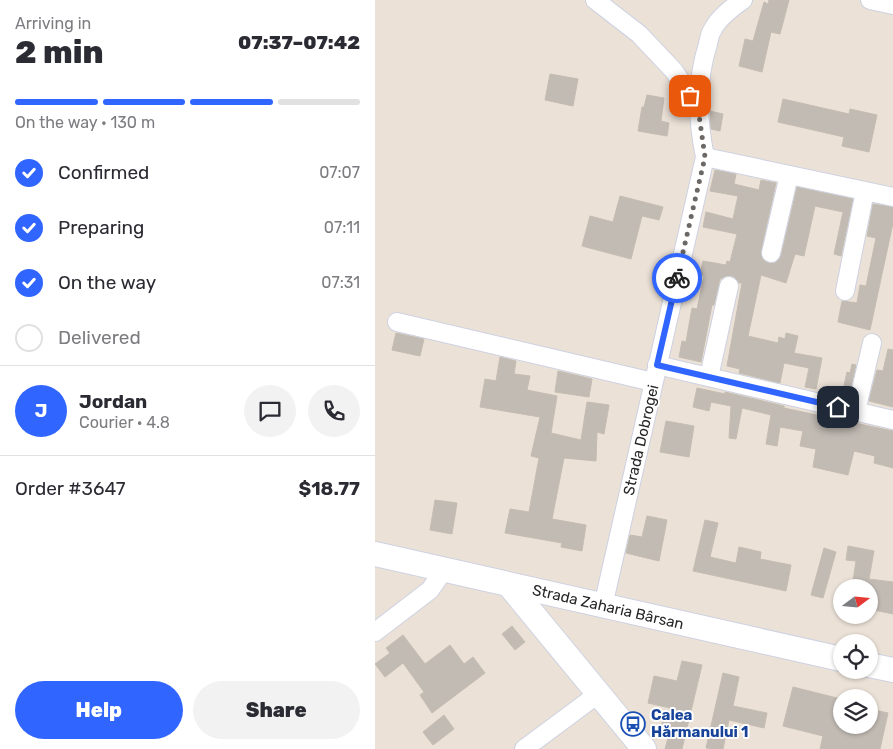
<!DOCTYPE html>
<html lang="en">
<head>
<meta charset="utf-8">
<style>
	body { margin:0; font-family:Rubik,sans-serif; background:#f2f2f3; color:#2b2b33; height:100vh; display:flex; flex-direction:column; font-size:19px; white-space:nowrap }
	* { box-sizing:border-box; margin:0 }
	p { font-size:16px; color:#7c7c81 }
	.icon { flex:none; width:28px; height:28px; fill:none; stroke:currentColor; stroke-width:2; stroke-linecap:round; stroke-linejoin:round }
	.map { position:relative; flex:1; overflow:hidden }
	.panel { display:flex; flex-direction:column; background:#fff; width:375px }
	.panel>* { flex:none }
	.needle { width:32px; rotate:74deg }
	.controls { position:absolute; left:458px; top:579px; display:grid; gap:10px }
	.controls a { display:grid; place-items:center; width:45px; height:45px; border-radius:50%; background:#fff; box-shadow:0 1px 4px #0004; font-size:25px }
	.pin { position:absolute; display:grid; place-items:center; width:42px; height:42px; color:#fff; margin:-21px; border-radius:10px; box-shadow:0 2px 8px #0006 }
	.courier { position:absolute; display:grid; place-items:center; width:50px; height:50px; margin:-25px; border:4px solid #3065ff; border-radius:50%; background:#fff; color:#222; box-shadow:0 1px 6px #0007 }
	.headline em { font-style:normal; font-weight:800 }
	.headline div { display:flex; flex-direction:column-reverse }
	.headline { display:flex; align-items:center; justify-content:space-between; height:85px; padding:0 15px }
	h1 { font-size:32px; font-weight:800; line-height:38px }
	.bar { display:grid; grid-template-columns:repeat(4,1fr); gap:8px 5px; align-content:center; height:60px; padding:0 15px }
	.bar i { height:6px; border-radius:4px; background:#e1e1e2 }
	.bar .on { background:#3065ff }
	.bar p { grid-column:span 4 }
	.line { display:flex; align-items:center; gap:12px; padding:0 15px; border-top:1px solid #e1e1e2 }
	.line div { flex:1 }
	.round { display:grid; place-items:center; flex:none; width:52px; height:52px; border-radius:26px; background:#f2f2f3 }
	ol { padding:0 15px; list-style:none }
	li { display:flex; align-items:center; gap:15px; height:55px }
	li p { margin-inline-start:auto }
	li .icon { padding:5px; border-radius:50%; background:#3065ff; color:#fff; stroke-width:4 }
	li:last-child { color:#7c7c81 }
	li i { width:28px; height:28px; border:2px solid #e1e1e2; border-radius:50% }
	.action { display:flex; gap:10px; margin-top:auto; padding:10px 15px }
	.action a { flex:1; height:58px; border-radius:30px; background:#3065ff; color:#fff; font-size:20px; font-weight:800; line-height:58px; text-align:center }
	.action a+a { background:#f2f2f3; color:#2b2b33 }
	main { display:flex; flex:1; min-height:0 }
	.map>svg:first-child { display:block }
	.building { fill:#c2bbb4; stroke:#c5bdb1 }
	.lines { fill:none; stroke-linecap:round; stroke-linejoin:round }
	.street-casing { stroke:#cdd2e1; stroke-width:20 }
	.secondary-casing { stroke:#cdd2e1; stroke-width:26 }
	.street { stroke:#fff; stroke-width:18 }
	.secondary { stroke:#fff; stroke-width:24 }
	.done { stroke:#6c6865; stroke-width:5; stroke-dasharray:0 9 }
	.route { stroke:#3065ff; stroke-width:6 }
	.labels { text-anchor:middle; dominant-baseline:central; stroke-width:4; stroke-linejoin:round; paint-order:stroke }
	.street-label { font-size:15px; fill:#272727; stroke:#fff }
	.transit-label { font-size:15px; font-weight:bold; fill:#164399; stroke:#fff; text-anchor:start }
</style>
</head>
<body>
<main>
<section class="panel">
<div class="headline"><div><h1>2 min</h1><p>Arriving in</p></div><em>07:37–07:42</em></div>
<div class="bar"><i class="on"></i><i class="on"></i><i class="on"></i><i></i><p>On the way · 130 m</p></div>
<ol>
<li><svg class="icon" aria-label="check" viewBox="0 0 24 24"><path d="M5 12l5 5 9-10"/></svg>Confirmed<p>07:07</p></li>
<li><svg class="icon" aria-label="check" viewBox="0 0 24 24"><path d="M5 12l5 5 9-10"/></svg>Preparing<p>07:11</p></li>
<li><svg class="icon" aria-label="check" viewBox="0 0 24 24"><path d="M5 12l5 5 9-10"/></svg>On the way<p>07:31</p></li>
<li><i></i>Delivered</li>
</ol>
<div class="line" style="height:90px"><b class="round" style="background:#3065ff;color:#fff">J</b><div><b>Jordan</b><p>Courier · 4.8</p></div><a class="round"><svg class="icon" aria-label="chat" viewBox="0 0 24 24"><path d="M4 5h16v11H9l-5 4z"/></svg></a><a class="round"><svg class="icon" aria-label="phone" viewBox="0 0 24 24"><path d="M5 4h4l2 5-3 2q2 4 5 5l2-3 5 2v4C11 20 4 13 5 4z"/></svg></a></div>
<div class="line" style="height:65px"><div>Order #3647</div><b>$18.77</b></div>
<div class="action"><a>Help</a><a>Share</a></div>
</section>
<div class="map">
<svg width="518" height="749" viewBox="0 0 518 749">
	<rect width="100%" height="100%" fill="#ebe1d7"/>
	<!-- building -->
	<g class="building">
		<path d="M394 0H414L405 34 396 32 387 72 364 66 370 39 378 41 389 2 393 4Z"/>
		<path d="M175 74 203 79 198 106 170 100Z"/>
		<path d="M272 95 289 98 286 121 294 123 292 136 263 131 267 107H269Z"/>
		<path d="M408 99 474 114 475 109 502 115 494 152 467 146 469 137 403 122Z"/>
		<path d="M335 111 348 114 345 131 336 129Z"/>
		<path d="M340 170 361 174 359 184 384 190 386 180 401 183 386 251 388 260 394 263H400L406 256 422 187 478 199 466 256 459 254 468 212 440 206 429 256 420 254 411 283 386 275 373 336 403 343 404 337 410 339 411 333 423 336 419 353 447 358 441 389 430 387 434 368 409 363 405 383 364 373 365 369 352 366 367 283H364L361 279 357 276H351L345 279 339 305H337L326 362 304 357 307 341 311 342 317 308 322 309 329 276 325 275 328 261 351 265 352 261 355 262 362 234 328 227 331 212 358 219 363 196 335 191Z"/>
		<path d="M245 196 288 207 284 220 267 216 256 259 207 246 215 216 238 222Z"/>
		<path d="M498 204 518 207V223L495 330 463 322 467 301 482 303 485 285 491 286 501 238 492 236Z"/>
		<path d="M21 333 49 339 45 356 17 350Z"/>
		<path d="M513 349 518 350V407L494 401 502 370 508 371Z"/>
		<path d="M125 357 141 361 139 374 155 376 152 390 182 396 176 433 206 440 212 402 234 405 229 434 222 432 221 461 189 458 177 519 211 525 207 551 186 547 187 543 130 533 135 509 154 512 164 458 156 456 165 417 105 407 110 379 121 381Z"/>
		<path d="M477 364 481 365 474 396 467 395 472 372 475 373Z"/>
		<path d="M183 371 217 379 214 397 180 392Z"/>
		<path d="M322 388 350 394V392L409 406V408L518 431V468L499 463 500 456 479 451 473 475 438 467 441 449 425 446 428 431 405 427 402 446 391 444 396 415 367 408 361 439 354 438 356 406 336 402 334 411 318 407Z"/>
		<path d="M291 421 319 426 314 457 285 452Z"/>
		<path d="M60 500 82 503 77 534 55 530Z"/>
		<path d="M272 516 292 520 284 561 251 553 255 535 267 537Z"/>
		<path d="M330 520 343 523 335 557 361 563 364 547 386 552 385 559 416 565 411 591 318 571Z"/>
		<path d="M473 546 499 551 494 579 518 582V614L494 609V583L493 588H477L481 561 471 560Z"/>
		<path d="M449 548 461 552 448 598 436 595Z"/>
		<path d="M137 626 150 642 140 650 127 634Z"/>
		<path d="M28 635 50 664 75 645 89 664 98 657 110 673 57 713 45 695 49 692 28 663 10 677 0 664 15 653 11 648Z"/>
		<path d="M307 661 327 665 307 749H290L293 738 283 731 295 708 273 703 279 676 302 681Z"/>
		<path d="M348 673 364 677 358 706 392 713 389 728 354 720 348 749H337L331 748Z"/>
		<path d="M418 687 466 699V725H494L495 709 513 713 505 749H445L448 736 408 726Z"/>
		<path d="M69 715 79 729 58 745 48 732Z"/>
	</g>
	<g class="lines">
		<!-- street casing -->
		<g class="street-casing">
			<g id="street">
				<path d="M220 0 264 34 299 71 323 108"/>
				<path d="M495 0 518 5"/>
				<path d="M330 157 518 197"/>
				<path d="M396 253 414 175"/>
				<path d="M470 291 490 191"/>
				<path d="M22 322 278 382"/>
				<path d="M282 365 518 420"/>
				<path d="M334 377 354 286"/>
				<path d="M481 411 497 343"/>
				<path d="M228 606 330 157C322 118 321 82 333 44 334 39 335 33 338 29 344 17 358 7 368 0"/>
				<path d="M0 632 55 590 69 570"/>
				<path d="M149 749 223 694"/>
			</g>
		</g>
		<!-- secondary casing -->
		<g class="secondary-casing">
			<g id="secondary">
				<path d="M0 554 466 659"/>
				<path d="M134 585 269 749"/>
				<path d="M494 665 518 670"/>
			</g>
		</g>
		<!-- street -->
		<use href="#street" class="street"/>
		<!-- secondary -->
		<use href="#secondary" class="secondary"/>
	</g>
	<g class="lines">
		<!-- done -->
		<path class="done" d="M302 278 330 157 323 108 315 96"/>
		<!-- route -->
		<path class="route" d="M302 278 282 365 463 407"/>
	</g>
	<!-- icons -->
	<defs>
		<g id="bus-ring" transform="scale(1.25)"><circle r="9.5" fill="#fff" stroke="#1a4fb4" stroke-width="1.5"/><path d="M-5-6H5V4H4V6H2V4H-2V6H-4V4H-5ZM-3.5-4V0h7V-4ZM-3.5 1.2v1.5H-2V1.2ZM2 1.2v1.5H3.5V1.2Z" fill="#1a4fb4"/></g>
	</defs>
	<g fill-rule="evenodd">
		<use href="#bus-ring" x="258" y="724"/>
	</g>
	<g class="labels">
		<!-- street labels -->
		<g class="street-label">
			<text transform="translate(266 440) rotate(-77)">Strada Dobrogei</text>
			<text transform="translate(233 607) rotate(13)">Strada Zaharia Bârsan</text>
		</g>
		<!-- transit labels -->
		<g class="transit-label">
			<text x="276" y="715">Calea<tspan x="276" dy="17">Hărmanului 1</tspan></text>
		</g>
	</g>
</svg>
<div class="controls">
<a><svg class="needle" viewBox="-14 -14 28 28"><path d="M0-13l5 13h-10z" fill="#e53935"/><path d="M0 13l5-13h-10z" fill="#7c7c81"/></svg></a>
<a><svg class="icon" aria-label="locate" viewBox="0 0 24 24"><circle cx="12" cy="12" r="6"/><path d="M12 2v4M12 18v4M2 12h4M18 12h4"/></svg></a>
<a><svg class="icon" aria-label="layers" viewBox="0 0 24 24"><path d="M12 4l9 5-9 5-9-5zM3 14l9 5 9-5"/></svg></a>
</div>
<div class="pin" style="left:315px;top:96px;background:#ea580c"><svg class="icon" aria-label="bag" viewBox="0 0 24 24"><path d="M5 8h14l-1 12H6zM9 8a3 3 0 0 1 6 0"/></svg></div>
<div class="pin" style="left:463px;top:407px;background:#1f2937"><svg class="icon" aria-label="home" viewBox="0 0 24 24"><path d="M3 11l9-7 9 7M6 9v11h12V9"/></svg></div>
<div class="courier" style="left:302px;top:278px"><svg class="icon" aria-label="bike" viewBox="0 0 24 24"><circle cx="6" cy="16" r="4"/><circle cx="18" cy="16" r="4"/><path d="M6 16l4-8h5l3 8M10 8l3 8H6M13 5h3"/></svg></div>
</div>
</main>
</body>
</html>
